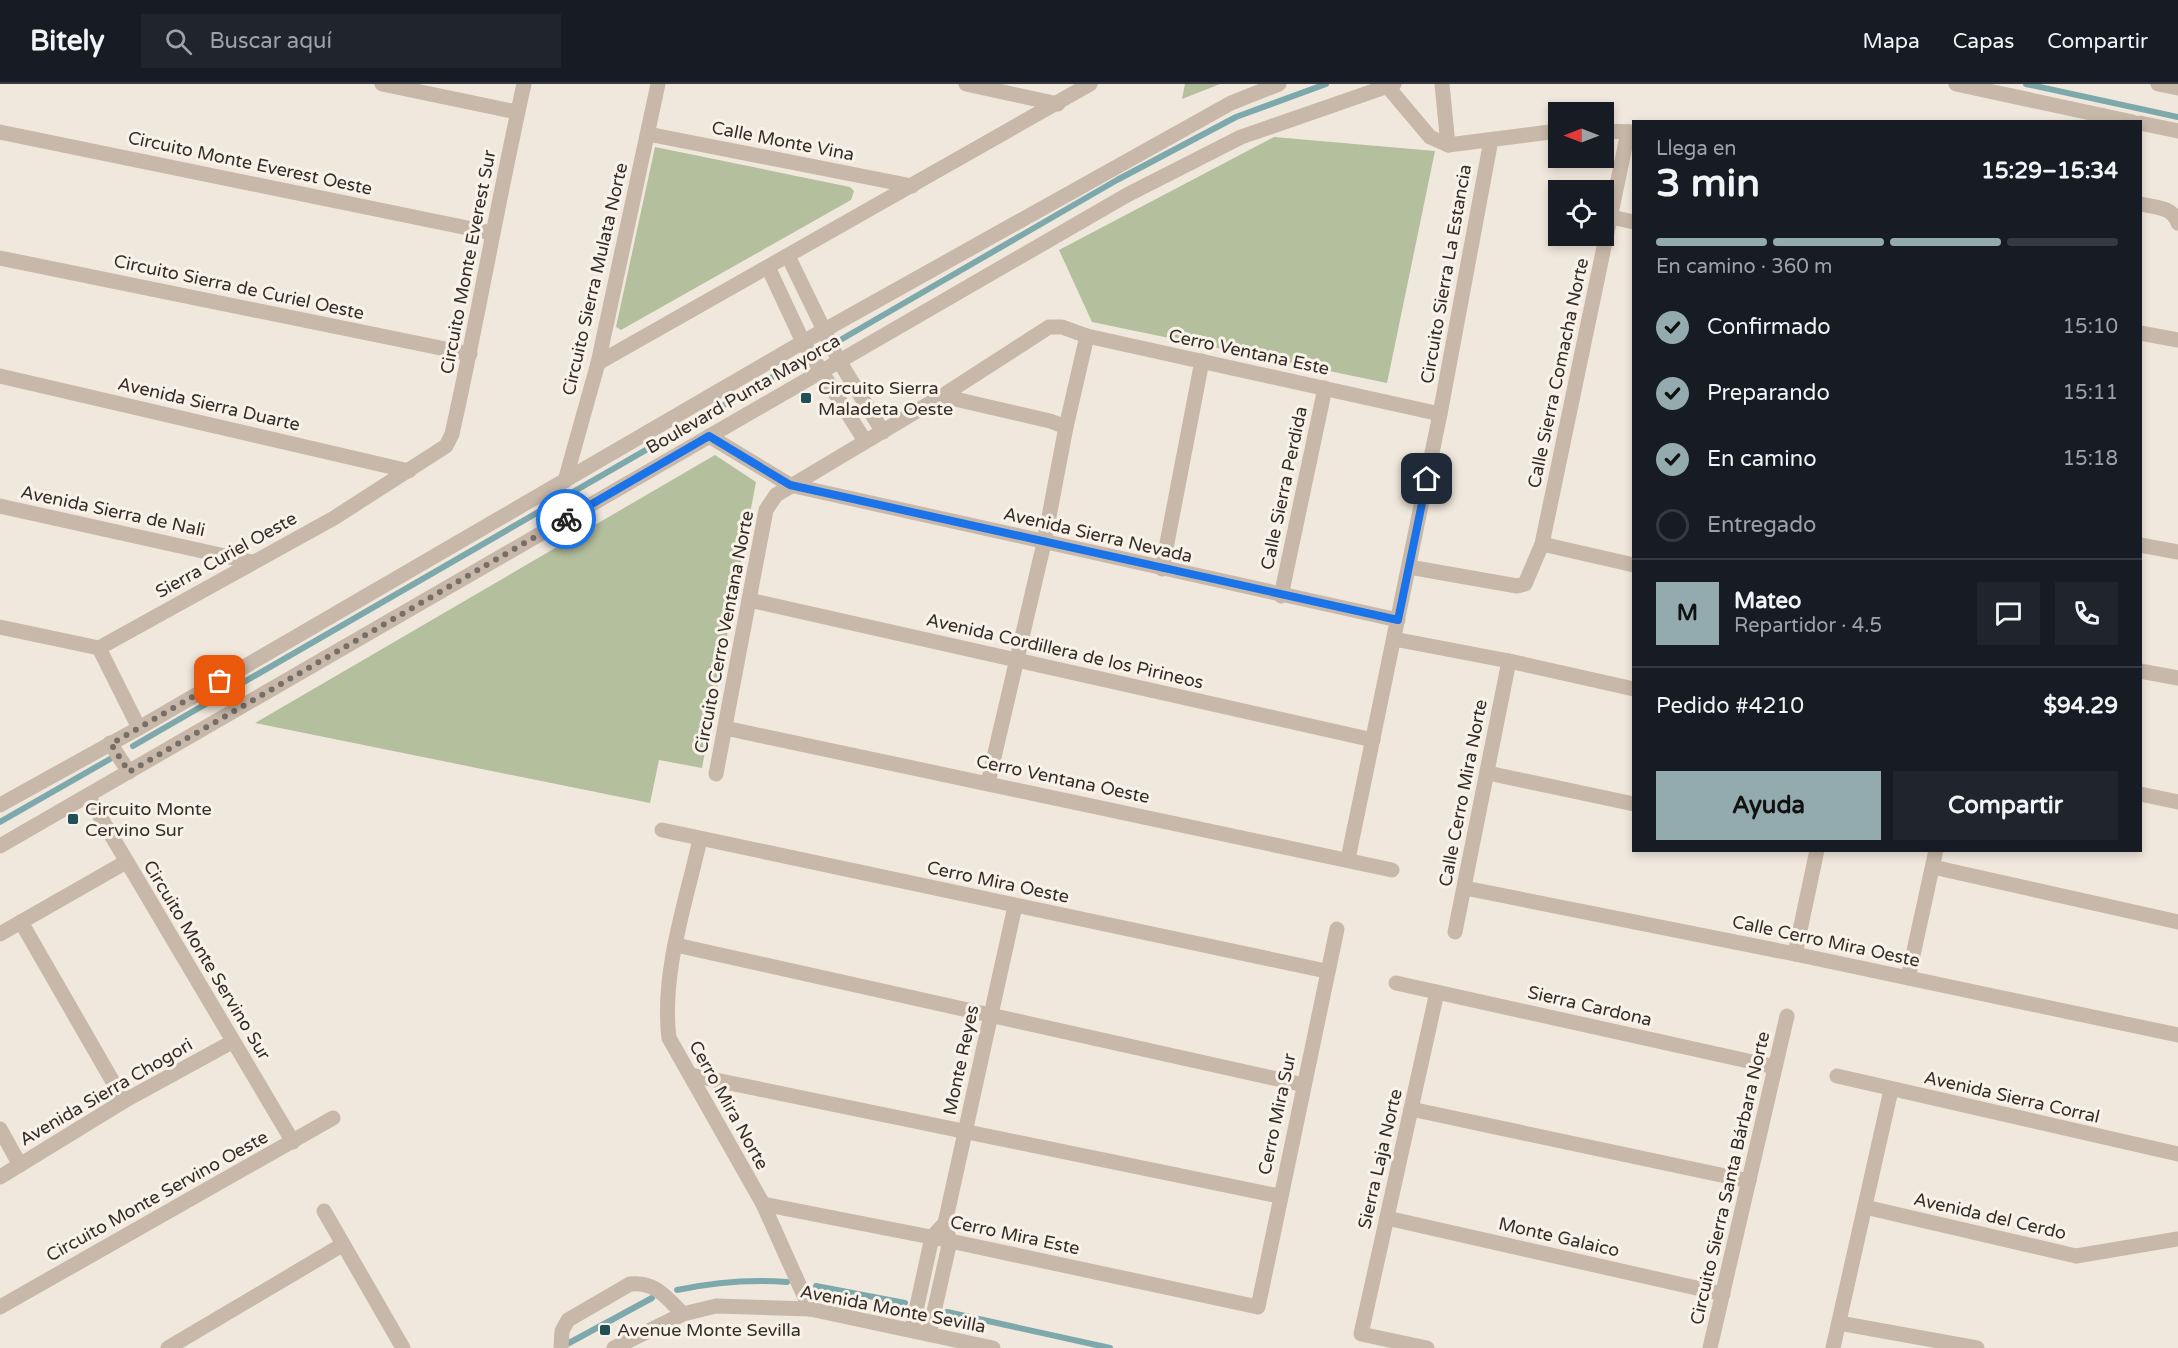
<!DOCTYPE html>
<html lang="es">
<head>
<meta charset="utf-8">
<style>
	body { margin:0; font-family:"Varela Round",sans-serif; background:#20242c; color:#f1f3f6; height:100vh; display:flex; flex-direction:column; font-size:22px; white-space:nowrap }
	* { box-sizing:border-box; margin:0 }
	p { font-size:20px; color:#9ea1a6 }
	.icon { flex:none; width:33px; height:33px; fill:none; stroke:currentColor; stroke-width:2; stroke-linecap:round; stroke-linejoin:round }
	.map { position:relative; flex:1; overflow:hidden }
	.details { position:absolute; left:1632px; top:36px; width:510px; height:732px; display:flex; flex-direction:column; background:#171b24; border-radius:0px; box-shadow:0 3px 9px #0003 }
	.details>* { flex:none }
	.needle { width:39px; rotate:270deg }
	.buttons { position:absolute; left:1548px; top:18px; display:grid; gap:12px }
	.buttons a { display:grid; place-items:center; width:66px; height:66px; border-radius:0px; background:#171b24; box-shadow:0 3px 9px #0003; font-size:30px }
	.pin { position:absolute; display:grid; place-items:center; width:51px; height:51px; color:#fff; margin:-26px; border-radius:12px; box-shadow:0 3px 9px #0006 }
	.courier { position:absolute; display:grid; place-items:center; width:60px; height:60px; margin:-30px; border:4px solid #1a73e8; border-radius:50%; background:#fff; color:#222; box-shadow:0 2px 8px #0007 }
	.overview em { font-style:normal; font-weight:700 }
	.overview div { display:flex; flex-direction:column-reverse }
	.overview { display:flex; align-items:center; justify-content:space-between; height:102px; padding:0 24px }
	h1 { font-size:39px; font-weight:700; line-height:45px }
	.bar { display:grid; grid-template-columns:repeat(4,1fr); gap:9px 6px; align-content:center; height:72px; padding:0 24px }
	.bar i { height:8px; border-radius:4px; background:#363941 }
	.bar .selected { background:#93aaae }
	.bar p { grid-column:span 4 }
	.line { display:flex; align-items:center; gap:15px; padding:0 24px; border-top:2px solid #363941 }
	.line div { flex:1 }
	.round { display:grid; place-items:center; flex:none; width:63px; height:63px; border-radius:0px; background:#20242c }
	ol { padding:0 24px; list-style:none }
	li { display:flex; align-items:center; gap:18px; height:66px }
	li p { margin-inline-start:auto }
	li .icon { padding:6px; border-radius:50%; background:#93aaae; color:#111; stroke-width:4 }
	li:last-child { color:#9ea1a6 }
	li i { width:33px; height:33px; border:3px solid #363941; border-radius:50% }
	.cta { display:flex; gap:12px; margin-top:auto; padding:12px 24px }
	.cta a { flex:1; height:69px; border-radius:0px; background:#93aaae; color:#111; font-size:24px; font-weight:700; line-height:69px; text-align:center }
	.cta a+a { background:#20242c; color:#f1f3f6 }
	header { display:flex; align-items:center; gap:36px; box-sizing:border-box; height:84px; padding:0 30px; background:#171b24; border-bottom:2px solid #363941 }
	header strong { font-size:28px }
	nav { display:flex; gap:33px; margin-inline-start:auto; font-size:21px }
	.search { width:420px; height:54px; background:#20242c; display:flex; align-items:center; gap:15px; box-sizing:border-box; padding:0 21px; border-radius:0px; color:#9ea1a6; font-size:22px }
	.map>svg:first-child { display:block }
	.park { fill:#b3bf9d }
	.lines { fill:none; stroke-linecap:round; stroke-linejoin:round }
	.stream { stroke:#7da9ac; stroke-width:6 }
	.minor { stroke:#c8b8a9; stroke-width:15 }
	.done { stroke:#776e68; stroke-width:6; stroke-dasharray:0 10.8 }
	.route { stroke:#1a73e8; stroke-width:8 }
	.poi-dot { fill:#205055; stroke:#f9f2e9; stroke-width:2 }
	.labels { text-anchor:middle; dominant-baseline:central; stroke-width:6; stroke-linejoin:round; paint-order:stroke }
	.street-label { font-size:18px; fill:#362d29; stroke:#f9f2e9 }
	.poi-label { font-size:18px; fill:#362d29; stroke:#f9f2e9; text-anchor:start }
</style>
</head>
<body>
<header>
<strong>Bitely</strong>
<div class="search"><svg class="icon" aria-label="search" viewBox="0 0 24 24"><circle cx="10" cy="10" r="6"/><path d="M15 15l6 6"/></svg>Buscar aquí</div>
<nav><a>Mapa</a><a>Capas</a><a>Compartir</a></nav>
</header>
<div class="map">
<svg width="2178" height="1264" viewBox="0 0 2178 1264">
	<rect width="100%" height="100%" fill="#f1e8dd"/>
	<!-- park -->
	<g class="park">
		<path d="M1185 0H1220L1182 15Z"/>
		<path d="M1274 53 1435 67 1387 299 1092 238 1059 166Z"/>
		<path d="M655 63 850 103 854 107 851 116 621 246 616 243Z"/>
		<path d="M715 371 756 398 702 684 659 676 650 719 255 639Z"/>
	</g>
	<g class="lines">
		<!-- stream -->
		<g class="stream">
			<path d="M2026 0 2178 33"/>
			<path d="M842 255 1117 96 1236 33 1326 0"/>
			<path d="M133 662 807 273"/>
			<path d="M0 738 110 675"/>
			<path d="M816 1202 905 1219"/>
			<path d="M677 1206C715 1198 749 1195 787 1198"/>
			<path d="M947 1228 1110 1264"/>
			<path d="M569 1259 652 1214"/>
		</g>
		<!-- minor -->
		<g class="minor">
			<path d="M382 0 517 28"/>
			<path d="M966 0 1058 20"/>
			<path d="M1442 0 1448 61"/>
			<path d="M1956 0 2133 38"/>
			<path d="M2158 0 2178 4"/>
			<path d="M1387 2 1430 53 1448 61 1558 47"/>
			<path d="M2140 39 2178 47"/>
			<path d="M1604 47 1634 48"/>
			<path d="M0 48 492 149"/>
			<path d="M648 50 912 102"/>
			<path d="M2140 120C2155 123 2173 123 2178 139"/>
			<path d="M1611 133 1634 138"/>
			<path d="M788 172 839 277 883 348"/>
			<path d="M0 174 470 270"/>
			<path d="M768 183 803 258 865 357"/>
			<path d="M2140 249 2178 256"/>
			<path d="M598 279 1090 0"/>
			<path d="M0 292 409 387"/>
			<path d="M942 312 1050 337 1066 343"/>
			<path d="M709 352 790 401 1398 536"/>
			<path d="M565 397 598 279 658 0"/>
			<path d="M0 422 252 478"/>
			<path d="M1542 460 1634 481"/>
			<path d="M2140 461 2178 468"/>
			<path d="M1409 483 1517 502 1525 500 1542 460 1628 48"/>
			<path d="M1162 485 1202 277"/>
			<path d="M1281 512 1325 304"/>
			<path d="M749 516 1373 656"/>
			<path d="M0 543 99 564"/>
			<path d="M1394 555 1509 577 1634 605"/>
			<path d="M2140 587 2178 594"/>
			<path d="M139 644 99 564 334 434 446 362 452 350C478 234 498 116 524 0"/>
			<path d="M725 644 1392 786"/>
			<path d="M110 659 129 688"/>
			<path d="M1488 689 1634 720"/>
			<path d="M716 690 766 426 776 411 942 312 1049 243H1062L1087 252 1440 330"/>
			<path d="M988 699 1044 459 1066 343 1087 252"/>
			<path d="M2140 710 2178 718"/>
			<path d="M88 712 293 1058"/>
			<path d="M0 721 139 644 803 258 1231 19 1279 0"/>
			<path d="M662 746 1326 887"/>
			<path d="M700 755C686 819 661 888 669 954L763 1120 810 1225"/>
			<path d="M0 762 1127 111 1241 53 1394 0"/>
			<path d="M1348 775 1440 330 1491 56"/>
			<path d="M1933 783 2178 838"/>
			<path d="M1465 804 1795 870 2178 951"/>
			<path d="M21 838 124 1017"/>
			<path d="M1455 848 1509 577"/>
			<path d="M0 850 126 778"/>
			<path d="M676 861 1304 1001"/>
			<path d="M1795 870 1817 766"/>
			<path d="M1908 894 1936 766"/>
			<path d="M1396 899 1775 983"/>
			<path d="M691 991 1279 1112"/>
			<path d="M1837 992 2178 1070"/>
			<path d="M1411 1025 1749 1097"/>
			<path d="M0 1045 20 1081"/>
			<path d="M0 1093 124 1017 232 958"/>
			<path d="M763 1120 941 1155 1258 1223 1337 845"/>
			<path d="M1865 1123 2076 1172 2178 1155"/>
			<path d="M324 1127 403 1264"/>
			<path d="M1387 1134 1723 1210"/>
			<path d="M0 1223 333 1034"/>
			<path d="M1839 1239 1977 1264"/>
			<path d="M912 1245 932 1153 945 1139 1015 822"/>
			<path d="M929 1250 950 1157 947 1148"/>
			<path d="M168 1264 342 1161"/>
			<path d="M561 1264 562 1247 568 1236 630 1200C655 1197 666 1213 683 1230"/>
			<path d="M614 1264 683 1230 716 1222 810 1225 993 1264"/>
			<path d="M1427 1264 1361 1250 1437 908"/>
			<path d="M1710 1264 1787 932"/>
			<path d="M1833 1264 1891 1006"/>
		</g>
	</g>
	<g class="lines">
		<!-- done -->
		<path class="done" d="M220 597 111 660 129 688 566 435"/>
		<!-- route -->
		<path class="route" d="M566 435 709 352 790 401 1398 536 1427 395"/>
	</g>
	<!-- markers -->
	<g class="poi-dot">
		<rect x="800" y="308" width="12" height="12" rx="3"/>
		<rect x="67" y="729" width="12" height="12" rx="3"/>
		<rect x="599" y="1240" width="12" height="12" rx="3"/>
	</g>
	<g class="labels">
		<!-- street labels -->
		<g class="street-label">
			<text transform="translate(783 57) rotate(11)">Calle Monte Vina</text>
			<text transform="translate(250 79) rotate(12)">Circuito Monte Everest Oeste</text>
			<text transform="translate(468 178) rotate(-79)">Circuito Monte Everest Sur</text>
			<text transform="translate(1446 190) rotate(-80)">Circuito Sierra La Estancia</text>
			<text transform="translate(595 195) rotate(-77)">Circuito Sierra Mulata Norte</text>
			<text transform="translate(239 203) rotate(12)">Circuito Sierra de Curiel Oeste</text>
			<text transform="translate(1249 268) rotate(12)">Cerro Ventana Este</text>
			<text transform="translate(1558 289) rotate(-78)">Calle Sierra Comacha Norte</text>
			<text transform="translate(743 310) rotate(-30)">Boulevard Punta Mayorca</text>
			<text transform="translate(209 320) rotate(13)">Avenida Sierra Duarte</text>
			<text transform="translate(1284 404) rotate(-78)">Calle Sierra Perdida</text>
			<text transform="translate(113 427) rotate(12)">Avenida Sierra de Nali</text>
			<text transform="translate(1098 451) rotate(13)">Avenida Sierra Nevada</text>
			<text transform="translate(226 471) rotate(-29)">Sierra Curiel Oeste</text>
			<text transform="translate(724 548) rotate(-79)">Circuito Cerro Ventana Norte</text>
			<text transform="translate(1065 567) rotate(13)">Avenida Cordillera de los Pirineos</text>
			<text transform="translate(1063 695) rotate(12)">Cerro Ventana Oeste</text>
			<text transform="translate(1463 709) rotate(-79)">Calle Cerro Mira Norte</text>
			<text transform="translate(998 798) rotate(12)">Cerro Mira Oeste</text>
			<text transform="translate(1826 857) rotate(12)">Calle Cerro Mira Oeste</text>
			<text transform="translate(207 876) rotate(59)">Circuito Monte Servino Sur</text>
			<text transform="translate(1590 922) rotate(13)">Sierra Cardona</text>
			<text transform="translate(961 976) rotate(-78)">Monte Reyes</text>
			<text transform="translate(106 1008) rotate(-30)">Avenida Sierra Chogori</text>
			<text transform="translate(2012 1013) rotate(13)">Avenida Sierra Corral</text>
			<text transform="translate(729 1021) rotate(61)">Cerro Mira Norte</text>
			<text transform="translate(1277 1030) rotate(-78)">Cerro Mira Sur</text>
			<text transform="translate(1380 1075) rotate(-77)">Sierra Laja Norte</text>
			<text transform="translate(1730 1094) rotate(-77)">Circuito Sierra Santa Bárbara Norte</text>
			<text transform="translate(157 1112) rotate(-29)">Circuito Monte Servino Oeste</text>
			<text transform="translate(1990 1132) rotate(13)">Avenida del Cerdo</text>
			<text transform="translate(1015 1151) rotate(12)">Cerro Mira Este</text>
			<text transform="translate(1559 1153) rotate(13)">Monte Galaico</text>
			<text transform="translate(893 1225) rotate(11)">Avenida Monte Sevilla</text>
		</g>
		<!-- poi labels -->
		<g class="poi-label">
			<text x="818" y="304">Circuito Sierra<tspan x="818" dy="21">Maladeta Oeste</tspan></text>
			<text x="85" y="725">Circuito Monte<tspan x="85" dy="21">Cervino Sur</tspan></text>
			<text x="617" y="1246">Avenue Monte Sevilla</text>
		</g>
	</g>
</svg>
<div class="buttons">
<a><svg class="needle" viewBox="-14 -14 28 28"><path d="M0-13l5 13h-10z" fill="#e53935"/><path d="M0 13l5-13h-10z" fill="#9ea1a6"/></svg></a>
<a><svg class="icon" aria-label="locate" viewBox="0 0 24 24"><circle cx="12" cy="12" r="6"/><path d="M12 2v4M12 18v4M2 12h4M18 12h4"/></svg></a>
</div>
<div class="pin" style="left:220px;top:597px;background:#ea580c"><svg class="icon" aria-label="bag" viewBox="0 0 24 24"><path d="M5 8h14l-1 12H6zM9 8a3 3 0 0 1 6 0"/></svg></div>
<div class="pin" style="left:1427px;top:395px;background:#1f2937"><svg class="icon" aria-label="home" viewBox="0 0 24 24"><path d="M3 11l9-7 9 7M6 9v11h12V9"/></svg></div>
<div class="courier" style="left:566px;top:435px"><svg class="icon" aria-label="bike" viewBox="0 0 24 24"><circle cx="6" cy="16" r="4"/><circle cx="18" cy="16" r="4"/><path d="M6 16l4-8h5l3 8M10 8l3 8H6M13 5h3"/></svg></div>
<section class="details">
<div class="overview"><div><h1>3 min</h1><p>Llega en</p></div><em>15:29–15:34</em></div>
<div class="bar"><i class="selected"></i><i class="selected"></i><i class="selected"></i><i></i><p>En camino · 360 m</p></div>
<ol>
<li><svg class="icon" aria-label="check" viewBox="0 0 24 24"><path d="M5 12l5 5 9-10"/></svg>Confirmado<p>15:10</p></li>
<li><svg class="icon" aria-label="check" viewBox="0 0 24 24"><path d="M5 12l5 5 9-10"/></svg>Preparando<p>15:11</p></li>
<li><svg class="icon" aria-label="check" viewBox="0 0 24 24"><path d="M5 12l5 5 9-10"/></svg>En camino<p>15:18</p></li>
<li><i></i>Entregado</li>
</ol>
<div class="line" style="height:108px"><b class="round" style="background:#93aaae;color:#111">M</b><div><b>Mateo</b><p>Repartidor · 4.5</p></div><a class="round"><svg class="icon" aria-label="chat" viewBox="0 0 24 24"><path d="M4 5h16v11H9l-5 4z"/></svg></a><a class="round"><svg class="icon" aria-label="phone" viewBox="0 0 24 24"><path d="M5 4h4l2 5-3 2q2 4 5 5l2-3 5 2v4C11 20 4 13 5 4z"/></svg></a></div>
<div class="line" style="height:78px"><div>Pedido #4210</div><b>$94.29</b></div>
<div class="cta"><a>Ayuda</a><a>Compartir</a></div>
</section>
</div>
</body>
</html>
